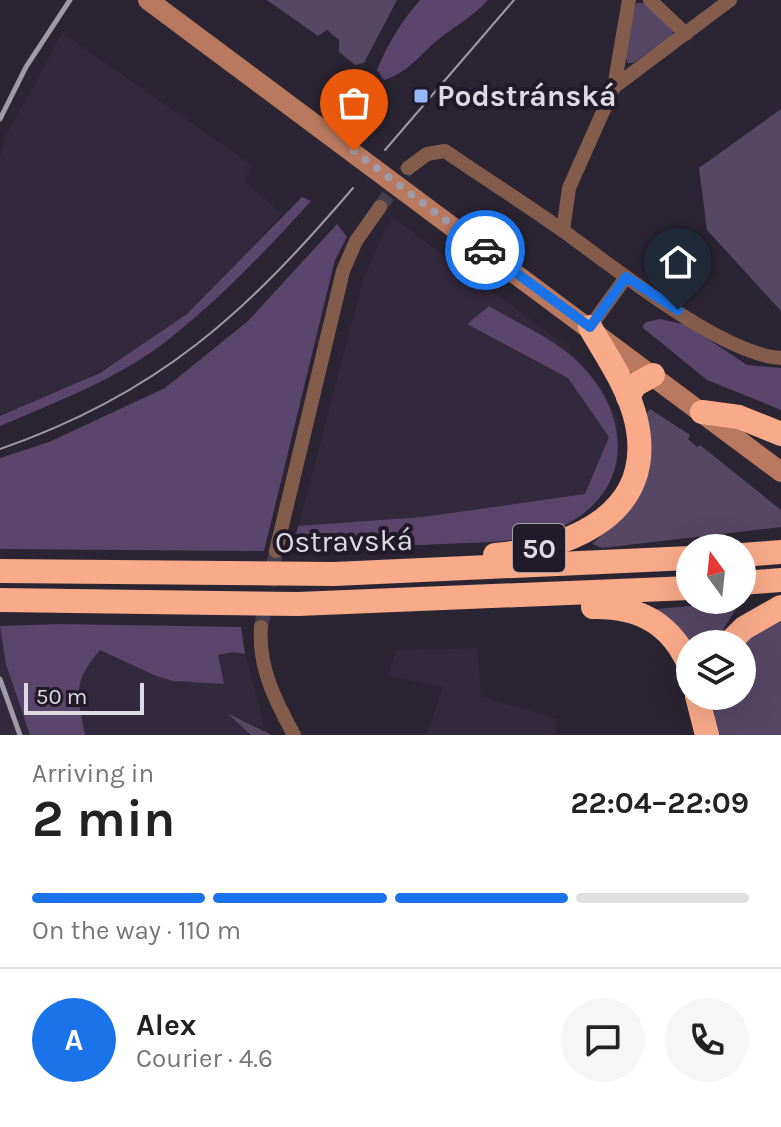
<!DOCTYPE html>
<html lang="en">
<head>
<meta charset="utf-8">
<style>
	body { margin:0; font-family:Karla,sans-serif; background:#f6f6f6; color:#222; height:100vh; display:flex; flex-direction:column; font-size:30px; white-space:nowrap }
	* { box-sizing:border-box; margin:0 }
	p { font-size:26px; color:#767676 }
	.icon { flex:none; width:44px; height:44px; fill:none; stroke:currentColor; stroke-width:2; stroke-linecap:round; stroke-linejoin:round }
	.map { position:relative; height:735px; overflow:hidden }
	.side { display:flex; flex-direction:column; background:#fff; flex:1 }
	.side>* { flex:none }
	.needle { width:52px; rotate:345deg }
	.tools { position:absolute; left:676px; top:534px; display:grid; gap:16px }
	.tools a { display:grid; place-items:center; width:80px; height:80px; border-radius:50%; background:#fff; box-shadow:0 8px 32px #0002; font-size:40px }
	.scale { position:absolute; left:24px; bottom:20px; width:120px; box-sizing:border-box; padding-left:8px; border:4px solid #dedae3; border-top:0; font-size:22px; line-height:28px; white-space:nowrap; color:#dedae3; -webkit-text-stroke:6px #211a28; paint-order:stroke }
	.pin { position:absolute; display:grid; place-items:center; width:68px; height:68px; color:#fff; margin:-82px -34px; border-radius:50% 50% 50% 0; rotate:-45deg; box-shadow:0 0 8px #0007 }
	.pin .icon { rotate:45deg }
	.courier { position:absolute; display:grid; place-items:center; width:80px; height:80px; margin:-40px; border:6px solid #1a73e8; border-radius:50%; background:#fff; color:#222; box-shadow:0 2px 10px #0007 }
	.summary em { font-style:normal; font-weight:700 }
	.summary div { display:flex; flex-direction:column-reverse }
	.summary { display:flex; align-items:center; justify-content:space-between; height:136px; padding:0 32px }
	h1 { font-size:52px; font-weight:700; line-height:60px }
	.bar { display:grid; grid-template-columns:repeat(4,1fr); gap:12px 8px; align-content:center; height:96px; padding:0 32px }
	.bar i { height:10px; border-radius:6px; background:#e0e0e0 }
	.bar .selected { background:#1a73e8 }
	.bar p { grid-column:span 4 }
	.line { display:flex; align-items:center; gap:20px; padding:0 32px; border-top:2px solid #e0e0e0 }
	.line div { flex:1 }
	.round { display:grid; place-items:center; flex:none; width:84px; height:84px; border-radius:42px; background:#f6f6f6 }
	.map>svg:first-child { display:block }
	.built { fill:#33293d }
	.green { fill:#564765 }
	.forest { fill:#5a456d }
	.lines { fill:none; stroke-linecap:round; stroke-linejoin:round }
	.street-tunnel { stroke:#463f4d; stroke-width:14; stroke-dasharray:14 7; stroke-linecap:butt }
	.street { stroke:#845c4c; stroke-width:14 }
	.secondary { stroke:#b8795f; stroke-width:20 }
	.highway { stroke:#f8aa89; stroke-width:24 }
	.tram { stroke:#9f9aa5; stroke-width:2 }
	.rail { stroke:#9f9aa5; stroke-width:5 }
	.done { stroke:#9f9aa5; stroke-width:8; stroke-dasharray:0 14.4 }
	.route { stroke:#1a73e8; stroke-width:10 }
	.poi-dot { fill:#96b6fd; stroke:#211a28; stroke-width:3 }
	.labels { text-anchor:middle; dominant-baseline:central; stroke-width:8; stroke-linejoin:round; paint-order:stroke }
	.shield { fill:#211a28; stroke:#a5a0ab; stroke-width:2 }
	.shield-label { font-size:28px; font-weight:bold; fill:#dedae3 }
	.poi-label { font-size:30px; font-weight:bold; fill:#dedae3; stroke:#211a28; text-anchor:start }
	.street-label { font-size:30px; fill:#dedae3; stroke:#211a28 }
</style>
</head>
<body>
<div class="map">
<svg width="781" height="735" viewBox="0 0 781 735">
	<rect width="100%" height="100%" fill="#2b2432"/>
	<!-- built -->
	<g class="built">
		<path d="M62 33 252 165 244 180 282 214 218 285 187 314 136 351 59 393 0 416V157L5 138Z"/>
		<path d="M394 218 567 347 601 387 617 419V464L609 485 586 512 551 531 492 541 292 551 363 280 384 231Z"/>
		<path d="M0 626 242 641 265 729 229 715 251 735H0Z"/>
		<path d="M477 648 481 696 556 719V735H426L443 687 388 676 396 650Z"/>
	</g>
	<!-- green -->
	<g class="green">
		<path d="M267 0H397L364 63 355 65 339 52V40L327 30 318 36Z"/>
		<path d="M636 3H644L674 31 671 37 633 63H628L624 54Z"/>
		<path d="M781 109V311L707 230 699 168Z"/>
		<path d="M650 409 690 435 688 439 697 447 700 445 781 510V527L602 548 592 544 618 521 646 414Z"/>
		<path d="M732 602 736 609 714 644H691L656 609Z"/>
		<path d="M781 617V735H717L713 705 716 696H742V644Z"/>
		<path d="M227 713 272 735H251Z"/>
	</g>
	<!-- forest -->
	<g class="forest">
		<path d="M420 0H488C473 17 456 25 439 39 420 54 408 73 384 80L377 70C388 43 401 22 420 0Z"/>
		<path d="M302 197 311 201C264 253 216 303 160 346 112 381 54 403 0 426V416L100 373 187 314Z"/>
		<path d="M337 224 347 237 335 260 264 551 0 549V458L49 442 165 388 248 321Z"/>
		<path d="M489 306C517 323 554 339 577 361 635 417 635 498 552 531 520 543 478 542 444 544 393 546 343 550 292 551L298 526 423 517 585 494 609 437 568 378 467 324Z"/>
		<path d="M660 319 687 325 747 365 781 368V410L707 380 642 327 646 322Z"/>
		<path d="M60 624 241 627 245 654 233 652 218 655 224 684 173 681 154 675 100 650C72 682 77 695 85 735H30L6 664 0 626Z"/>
	</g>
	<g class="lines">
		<!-- street-tunnel -->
		<g class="street-tunnel">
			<path d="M380 207 408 168"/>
			<path d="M261 627 276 551"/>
		</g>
		<!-- street -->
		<g class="street">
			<path d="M650 0 686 34"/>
			<path d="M614 87 629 0"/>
			<path d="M408 168 427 154 445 151C484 178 524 203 562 230 612 266 722 355 781 358"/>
			<path d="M563 231 569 188 614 87 730 0"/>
			<path d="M590 327 626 277"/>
			<path d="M276 551 343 271 356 241 380 207"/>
			<path d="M261 627C258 667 275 700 294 735"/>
		</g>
		<!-- secondary -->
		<path class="secondary" d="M148 0 781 472"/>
		<!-- highway -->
		<g class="highway">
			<path d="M628 397 635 385 653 375"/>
			<path d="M702 412 739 417 781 434"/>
			<path d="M495 555C571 548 658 514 636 420 628 386 607 357 590 327"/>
			<path d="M742 555 781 552"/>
			<path d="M0 571 334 574 690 558"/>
			<path d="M742 583 781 580"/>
			<path d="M0 600 298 604 690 588"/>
			<path d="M593 607C640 606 672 624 690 667"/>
			<path d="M728 644 744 628 781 607"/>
			<path d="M697 696 707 735"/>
		</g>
		<!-- tram -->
		<g class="tram">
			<path d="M385 150 514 0"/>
			<path d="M0 449C159 394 246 313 353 188"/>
		</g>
		<!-- rail -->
		<g class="rail">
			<path d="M0 119 26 67 70 0"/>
			<path d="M0 679 20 735"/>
		</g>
	</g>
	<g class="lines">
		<!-- done -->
		<path class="done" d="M354 151 485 250"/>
		<!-- route -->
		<path class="route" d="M485 250 590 327 626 277 678 310"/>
	</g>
	<!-- markers -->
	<rect class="poi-dot" x="413" y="88" width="16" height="16" rx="4"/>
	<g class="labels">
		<!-- shield labels -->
		<rect class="shield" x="513" y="524" width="52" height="48" rx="6"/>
		<g class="shield-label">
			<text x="539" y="548">50</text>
		</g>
		<!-- poi labels -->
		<g class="poi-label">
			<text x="437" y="96">Podstránská</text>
		</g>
		<!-- street labels -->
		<g class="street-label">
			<text transform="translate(344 541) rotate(-1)">Ostravská</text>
		</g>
	</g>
</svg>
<div class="tools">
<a><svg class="needle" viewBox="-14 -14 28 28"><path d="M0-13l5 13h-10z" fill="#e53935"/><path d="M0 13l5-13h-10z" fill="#767676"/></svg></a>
<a><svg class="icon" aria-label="layers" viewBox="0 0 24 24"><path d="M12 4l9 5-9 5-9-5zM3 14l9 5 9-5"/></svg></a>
</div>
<div class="scale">50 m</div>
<div class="pin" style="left:354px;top:151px;background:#ea580c"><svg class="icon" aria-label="bag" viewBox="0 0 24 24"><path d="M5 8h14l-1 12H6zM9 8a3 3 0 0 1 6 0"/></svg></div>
<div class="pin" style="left:678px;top:310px;background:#1f2937"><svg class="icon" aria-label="home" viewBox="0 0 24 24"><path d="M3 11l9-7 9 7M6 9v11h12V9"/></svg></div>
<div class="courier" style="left:485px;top:250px"><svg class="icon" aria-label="car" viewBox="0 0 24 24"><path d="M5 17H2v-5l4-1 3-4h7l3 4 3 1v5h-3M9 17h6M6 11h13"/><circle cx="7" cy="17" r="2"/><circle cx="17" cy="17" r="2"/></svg></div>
</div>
<section class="side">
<div class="summary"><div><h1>2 min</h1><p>Arriving in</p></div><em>22:04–22:09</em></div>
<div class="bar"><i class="selected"></i><i class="selected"></i><i class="selected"></i><i></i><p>On the way · 110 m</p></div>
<div class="line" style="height:144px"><b class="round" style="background:#1a73e8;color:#fff">A</b><div><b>Alex</b><p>Courier · 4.6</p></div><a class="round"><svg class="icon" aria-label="chat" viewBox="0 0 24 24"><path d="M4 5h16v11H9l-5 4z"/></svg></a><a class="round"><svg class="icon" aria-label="phone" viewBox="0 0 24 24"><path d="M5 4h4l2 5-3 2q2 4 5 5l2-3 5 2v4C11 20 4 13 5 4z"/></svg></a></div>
</section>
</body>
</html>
